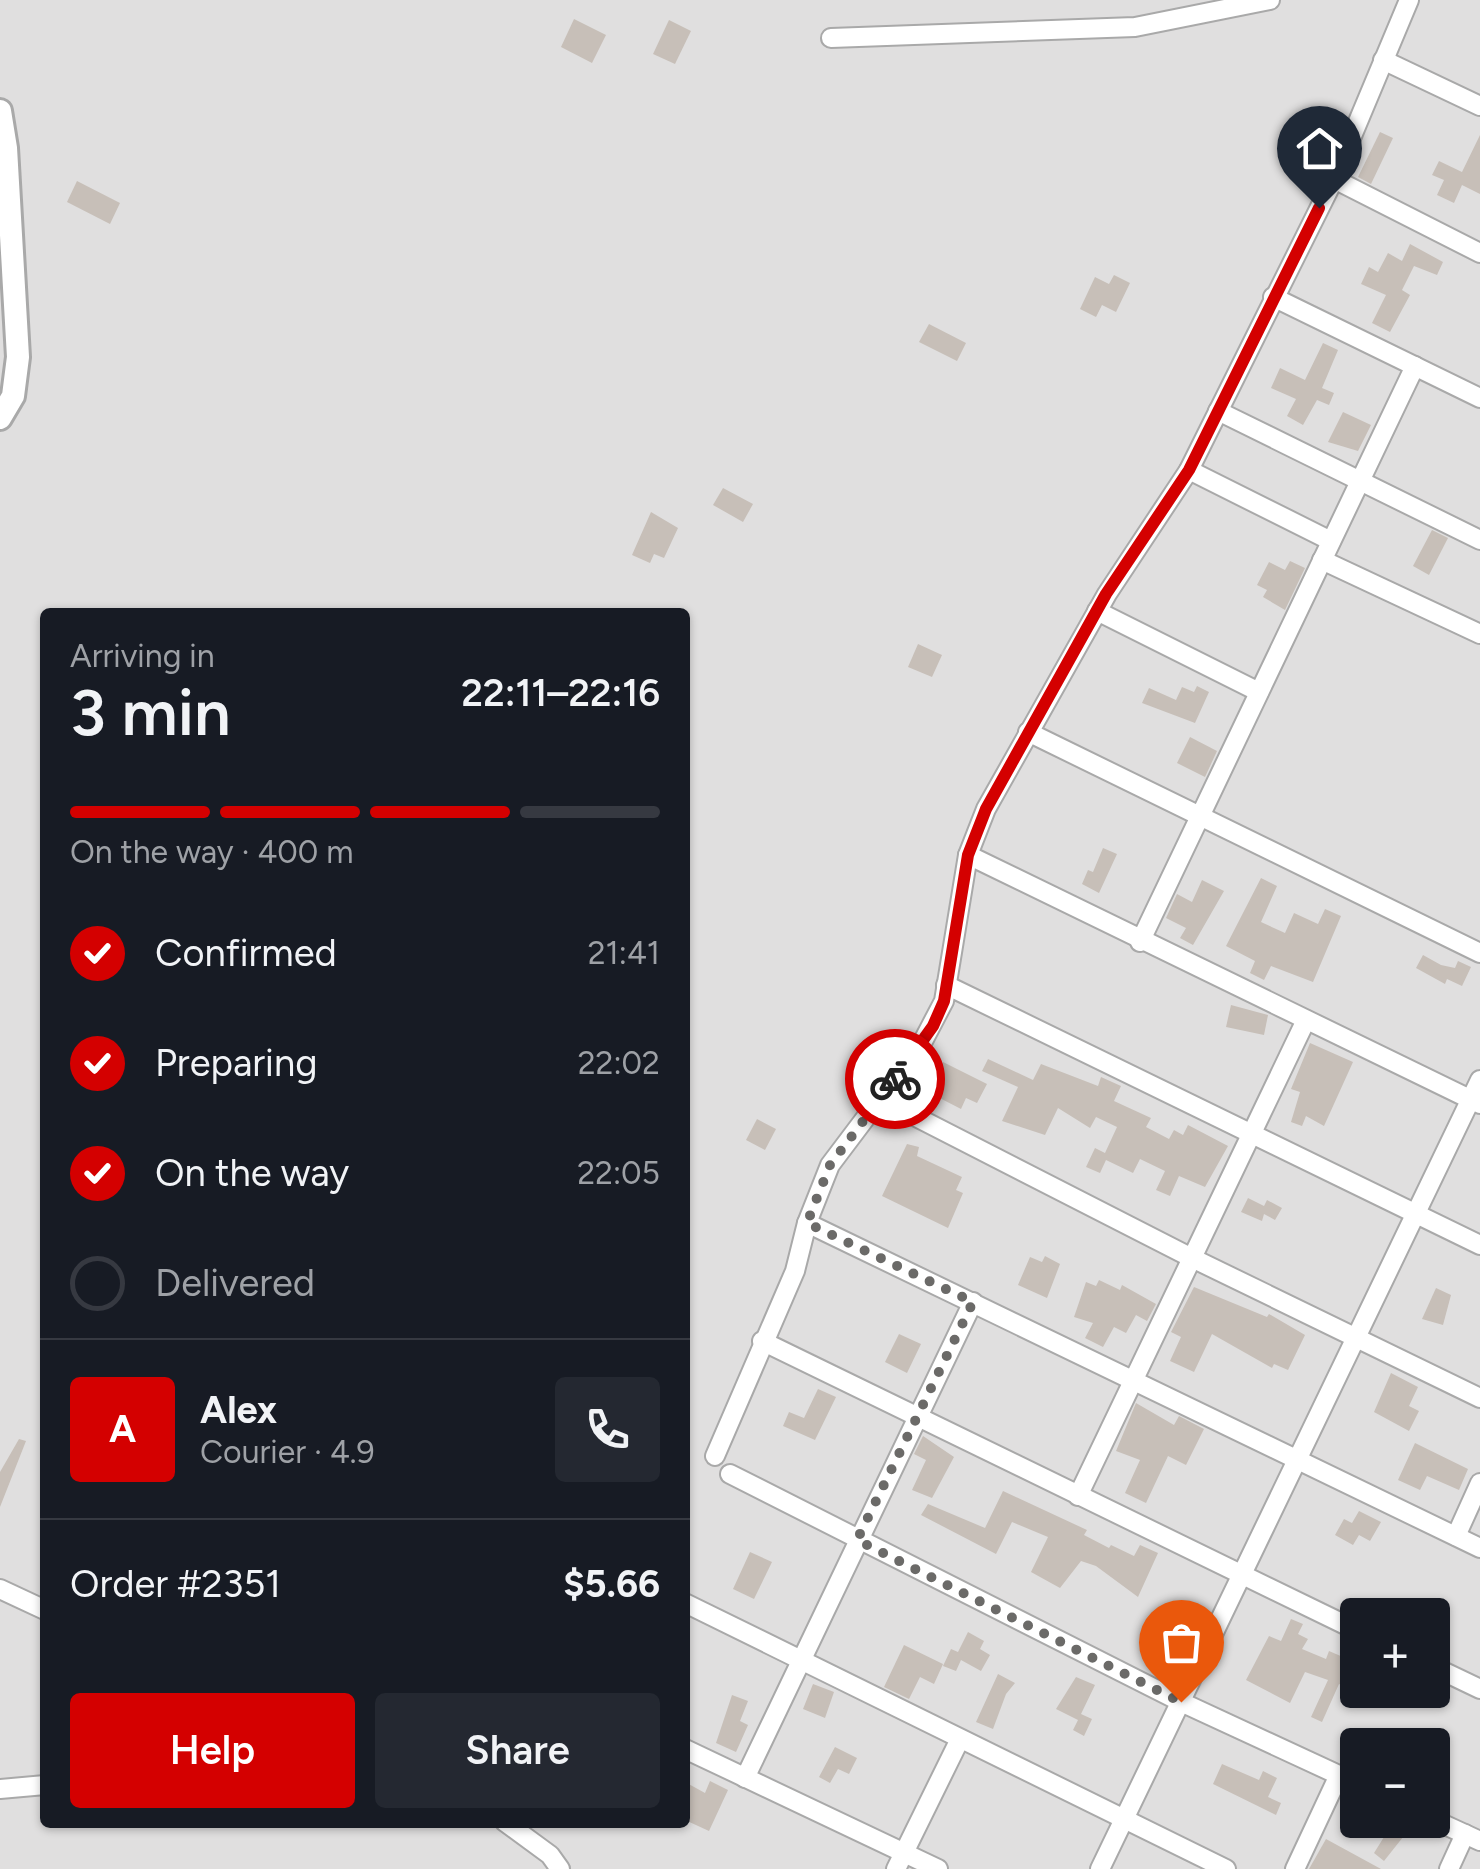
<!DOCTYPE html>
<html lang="en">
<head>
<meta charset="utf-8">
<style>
	body { margin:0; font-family:Figtree,sans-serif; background:#242831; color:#f1f3f6; height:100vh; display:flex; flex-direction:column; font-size:38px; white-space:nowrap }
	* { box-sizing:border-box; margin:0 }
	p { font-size:32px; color:#9ea1a6 }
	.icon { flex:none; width:55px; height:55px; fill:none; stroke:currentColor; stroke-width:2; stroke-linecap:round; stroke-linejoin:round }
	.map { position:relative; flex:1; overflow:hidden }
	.panel { position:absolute; left:40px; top:608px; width:650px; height:1220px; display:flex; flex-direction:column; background:#171b24; border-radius:10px; box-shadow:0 2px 8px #0004 }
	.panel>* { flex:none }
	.tools { position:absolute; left:1340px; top:1598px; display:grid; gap:20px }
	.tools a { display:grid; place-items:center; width:110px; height:110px; border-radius:10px; background:#171b24; box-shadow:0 2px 8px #0004; font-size:50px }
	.pin { position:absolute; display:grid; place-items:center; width:85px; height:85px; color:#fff; margin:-102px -42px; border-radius:50% 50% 50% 0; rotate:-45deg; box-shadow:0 0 10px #0007 }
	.pin .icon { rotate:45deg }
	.courier { position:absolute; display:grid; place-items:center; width:100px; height:100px; margin:-50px; border:8px solid #d40000; border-radius:50%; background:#fff; color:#222; box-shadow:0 2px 12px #0007 }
	.summary em { font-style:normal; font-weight:600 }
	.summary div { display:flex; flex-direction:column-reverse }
	.summary { display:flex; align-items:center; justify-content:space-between; height:170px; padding:0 30px }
	h1 { font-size:65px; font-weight:600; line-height:75px }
	.bar { display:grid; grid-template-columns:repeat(4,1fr); gap:15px 10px; align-content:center; height:120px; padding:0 30px }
	.bar i { height:12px; border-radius:8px; background:#363941 }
	.bar .active { background:#d40000 }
	.bar p { grid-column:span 4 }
	.line { display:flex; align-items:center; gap:25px; padding:0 30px; border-top:2px solid #363941 }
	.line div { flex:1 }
	.round { display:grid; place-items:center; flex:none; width:105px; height:105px; border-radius:10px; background:#242831 }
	ol { padding:0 30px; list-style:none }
	li { display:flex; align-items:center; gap:30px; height:110px }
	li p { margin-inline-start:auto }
	li .icon { padding:10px; border-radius:50%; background:#d40000; color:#fff; stroke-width:4 }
	li:last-child { color:#9ea1a6 }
	li i { width:55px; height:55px; border:5px solid #363941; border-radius:50% }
	.cta { display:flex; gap:20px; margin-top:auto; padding:20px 30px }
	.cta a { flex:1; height:115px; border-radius:10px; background:#d40000; color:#fff; font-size:40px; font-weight:600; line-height:115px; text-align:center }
	.cta a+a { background:#242831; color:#f1f3f6 }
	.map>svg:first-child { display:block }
	.residential { fill:#e0dfdf; fill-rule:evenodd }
	.building { fill:#c7bfb8 }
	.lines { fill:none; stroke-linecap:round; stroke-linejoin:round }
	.minor-casing { stroke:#a9a9a9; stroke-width:22 }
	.tertiary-casing { stroke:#a9a9a9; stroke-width:28 }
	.minor { stroke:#fff; stroke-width:18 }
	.tertiary { stroke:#fff; stroke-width:22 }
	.done { stroke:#6b6a68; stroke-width:10; stroke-dasharray:0 18 }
	.route { stroke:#d40000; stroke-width:12 }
</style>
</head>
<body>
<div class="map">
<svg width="1480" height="1869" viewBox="0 0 1480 1869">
	<rect width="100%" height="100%" fill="#f2efe9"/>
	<!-- residential -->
	<path class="residential" d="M0 0H1480V1869H0ZM45 612H685V1822H45ZM1358 1615H1432V1690H1358ZM1358 1745H1432V1820H1358Z"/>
	<!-- building -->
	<g class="building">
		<path d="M574 19 606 35 592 63 561 47Z"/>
		<path d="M669 20 691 31 675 64 653 54Z"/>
		<path d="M1380 132 1393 138 1371 184 1358 177Z"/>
		<path d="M1480 135V194L1462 185 1454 203 1437 195 1444 180 1432 175 1439 161 1462 172Z"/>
		<path d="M77 181 120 203 110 224 67 202Z"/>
		<path d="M1410 244 1443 262 1437 275 1414 266 1402 290 1410 295 1390 332 1372 323 1386 295 1361 284 1369 267 1378 272 1388 253 1402 261Z"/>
		<path d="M1114 275 1130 283 1116 312 1102 305 1096 317 1080 309 1095 277 1109 284Z"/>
		<path d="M929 324 966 343 957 361 919 342Z"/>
		<path d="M1323 343 1338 350 1322 388 1334 393 1329 405 1317 400 1303 425 1287 416 1296 399 1271 388 1280 368 1305 380Z"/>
		<path d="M1343 412 1371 425 1358 451 1328 442Z"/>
		<path d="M723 488 753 504 743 522 713 505Z"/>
		<path d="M651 512 678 528 664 558 654 554 650 563 632 555Z"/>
		<path d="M1432 530 1448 538 1429 575 1413 566Z"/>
		<path d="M1290 561 1305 568 1285 610 1263 597 1267 590 1257 585 1269 562 1285 570Z"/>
		<path d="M918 644 942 655 932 677 908 667Z"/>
		<path d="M1197 686 1209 692 1195 723 1142 703 1149 688 1176 700 1182 687 1194 692Z"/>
		<path d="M1190 737 1217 751 1205 777 1177 763Z"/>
		<path d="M1103 848 1117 854 1099 893 1082 884 1088 870 1093 872Z"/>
		<path d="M1261 878 1277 886 1261 922 1285 933 1294 913 1318 924 1325 909 1341 916 1313 982 1271 966 1264 980 1250 973 1255 961 1226 946Z"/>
		<path d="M1202 880 1224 891 1193 945 1180 938 1186 928 1166 918 1177 894 1192 902Z"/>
		<path d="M1423 955 1441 965 1455 968 1458 961 1471 967 1462 986 1447 979 1445 984 1416 968Z"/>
		<path d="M1231 1005 1268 1015 1264 1035 1226 1027Z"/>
		<path d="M1310 1043 1353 1062 1324 1126 1306 1116 1302 1126 1291 1122 1300 1092 1291 1089Z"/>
		<path d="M988 1059 1033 1080 1041 1064 1098 1086 1101 1077 1121 1086 1114 1101 1151 1118 1146 1127 1169 1139 1174 1130 1183 1135 1188 1125 1228 1146 1205 1187 1179 1176 1170 1196 1156 1190 1165 1171 1140 1159 1133 1173 1106 1160 1100 1173 1086 1167 1095 1148 1105 1153 1117 1127 1096 1117 1090 1128 1058 1108 1045 1135 1002 1121 1018 1087 982 1071Z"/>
		<path d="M943 1062 987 1084 977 1103 966 1098 961 1109 928 1092Z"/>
		<path d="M757 1119 776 1129 765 1150 746 1140Z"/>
		<path d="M907 1144 919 1147 917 1156 962 1177 956 1190 963 1193 948 1228 882 1196Z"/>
		<path d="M1248 1198 1264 1206 1267 1200 1282 1208 1275 1220 1264 1214 1262 1221 1241 1212Z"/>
		<path d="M1045 1256 1060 1264 1047 1298 1018 1285 1030 1257 1042 1262Z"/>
		<path d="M1099 1280 1120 1290 1122 1285 1156 1304 1147 1321 1136 1315 1126 1333 1114 1327 1103 1347 1085 1338 1093 1323 1074 1317 1086 1282 1096 1286Z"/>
		<path d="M1194 1287 1267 1317 1269 1314 1305 1335 1288 1370 1274 1364 1272 1368 1212 1334 1194 1372 1170 1361 1181 1337 1171 1332Z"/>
		<path d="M1436 1288 1451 1295 1443 1325 1422 1319Z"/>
		<path d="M899 1334 921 1344 907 1373 885 1362Z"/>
		<path d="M1391 1373 1418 1387 1409 1406 1419 1411 1409 1431 1374 1412Z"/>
		<path d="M818 1389 836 1397 815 1440 783 1426 789 1412 804 1418Z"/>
		<path d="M1136 1403 1174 1425 1179 1416 1204 1429 1186 1465 1168 1456 1146 1503 1125 1493 1140 1460 1116 1451Z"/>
		<path d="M923 1436 954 1457 932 1498 912 1490 926 1460 914 1454Z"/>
		<path d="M19 1439 26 1441 0 1507V1472Z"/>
		<path d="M1415 1443 1468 1469 1459 1490 1427 1476 1420 1490 1398 1480Z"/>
		<path d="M1003 1491 1087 1530 1084 1535 1109 1548 1111 1545 1134 1556 1140 1545 1158 1553 1138 1597 1096 1566 1081 1561 1060 1588 1031 1572 1048 1537 1012 1522 996 1554 921 1515 928 1504 985 1528Z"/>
		<path d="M1359 1511 1381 1522 1370 1541 1359 1535 1353 1545 1335 1535 1344 1519 1352 1523Z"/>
		<path d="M750 1552 772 1562 754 1599 733 1589Z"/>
		<path d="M1291 1619 1303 1624 1298 1634 1308 1639 1302 1649 1326 1659 1329 1651 1343 1657 1346 1650 1358 1655 1354 1691 1339 1684 1322 1722 1311 1717 1328 1680 1305 1672 1290 1703 1246 1680 1269 1636 1281 1641Z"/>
		<path d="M968 1632 984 1641 980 1649 990 1655 981 1671 961 1660 956 1671 943 1666 951 1649 958 1652Z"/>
		<path d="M904 1645 943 1664 934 1684 920 1677 909 1699 884 1687Z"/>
		<path d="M998 1674 1015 1683 1006 1694 993 1729 976 1722Z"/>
		<path d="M1076 1677 1095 1685 1081 1714 1092 1719 1084 1736 1073 1730 1078 1720 1056 1709Z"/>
		<path d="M813 1684 834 1692 825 1718 803 1709Z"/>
		<path d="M732 1695 748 1701 740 1721 748 1725 736 1752 716 1743Z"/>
		<path d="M835 1747 857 1758 849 1774 838 1769 830 1783 819 1777Z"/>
		<path d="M1222 1764 1259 1780 1263 1771 1277 1778 1268 1797 1281 1803 1276 1815 1213 1784Z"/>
		<path d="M710 1781 728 1790 709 1831 685 1820V1782L705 1793Z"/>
		<path d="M1394 1821 1411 1827 1384 1861 1374 1853Z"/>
		<path d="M1326 1839 1381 1869H1309Z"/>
	</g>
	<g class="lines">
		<!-- minor casing -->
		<g class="minor-casing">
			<g id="minor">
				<path d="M831 38 1135 27 1270 0"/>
				<path d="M1383 60 1480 106"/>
				<path d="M1334 179 1480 253"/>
				<path d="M1273 297 1480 398"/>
				<path d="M1218 411 1480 540"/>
				<path d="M1189 470 1331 541"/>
				<path d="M1322 560 1480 634"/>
				<path d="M1097 611 1259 692"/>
				<path d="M1028 732 1480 953"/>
				<path d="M968 855 1480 1104"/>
				<path d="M1140 942 1415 366"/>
				<path d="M946 985 1480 1245"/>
				<path d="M881 1099 1190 1257 1480 1398"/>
				<path d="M807 1223 1480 1548"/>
				<path d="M762 1341 1358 1631"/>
				<path d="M715 1456 795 1271 807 1223 830 1165 922 1043 944 1001 968 855 986 809 1107 594 1189 470 1334 179 1409 0"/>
				<path d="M730 1474 1181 1702 1358 1784"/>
				<path d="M1078 1496 1306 1020"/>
				<path d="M1456 1536 1480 1483"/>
				<path d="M0 1589 45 1610"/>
				<path d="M685 1603 1226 1869"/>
				<path d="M1432 1666 1480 1689"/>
				<path d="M685 1749 938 1869"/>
				<path d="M745 1778 973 1302"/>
				<path d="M0 1789 45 1785"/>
				<path d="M1432 1819 1480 1841"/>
				<path d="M505 1822 550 1855 560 1869"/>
				<path d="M896 1869 959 1741"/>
				<path d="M1100 1869 1480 1080"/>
				<path d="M1295 1869 1339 1775"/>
				<path d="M1449 1869 1465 1834"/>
			</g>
		</g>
		<!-- tertiary casing -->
		<g class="tertiary-casing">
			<path id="tertiary" d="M0 111 6 148 18 357 13 396 0 418"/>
		</g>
		<!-- minor -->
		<use href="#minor" class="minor"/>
		<!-- tertiary -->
		<use href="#tertiary" class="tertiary"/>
	</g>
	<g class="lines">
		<!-- done -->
		<path class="done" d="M895 1079 830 1165 807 1223 973 1302 857 1540 1181 1702"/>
		<!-- route -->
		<path class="route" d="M895 1079 933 1026 944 1001 968 855 986 809 1106 594 1189 470 1319 208"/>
	</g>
</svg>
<div class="tools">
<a>+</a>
<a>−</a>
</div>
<div class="pin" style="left:1181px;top:1702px;background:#ea580c"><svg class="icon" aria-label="bag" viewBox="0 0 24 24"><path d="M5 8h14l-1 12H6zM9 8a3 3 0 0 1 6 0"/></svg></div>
<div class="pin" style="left:1319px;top:208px;background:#1f2937"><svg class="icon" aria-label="home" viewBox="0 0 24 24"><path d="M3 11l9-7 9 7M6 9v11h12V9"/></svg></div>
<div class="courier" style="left:895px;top:1079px"><svg class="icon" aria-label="bike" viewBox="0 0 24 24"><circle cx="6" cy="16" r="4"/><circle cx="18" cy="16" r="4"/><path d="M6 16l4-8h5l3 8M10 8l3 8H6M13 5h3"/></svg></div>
<section class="panel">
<div class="summary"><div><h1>3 min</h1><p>Arriving in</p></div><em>22:11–22:16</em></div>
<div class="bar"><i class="active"></i><i class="active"></i><i class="active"></i><i></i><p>On the way · 400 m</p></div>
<ol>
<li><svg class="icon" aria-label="check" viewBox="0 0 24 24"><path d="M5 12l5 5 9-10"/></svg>Confirmed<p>21:41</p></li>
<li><svg class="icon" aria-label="check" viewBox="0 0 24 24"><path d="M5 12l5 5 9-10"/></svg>Preparing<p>22:02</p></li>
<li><svg class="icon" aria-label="check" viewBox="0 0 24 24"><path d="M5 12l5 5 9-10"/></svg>On the way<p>22:05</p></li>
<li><i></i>Delivered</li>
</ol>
<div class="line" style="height:180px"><b class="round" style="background:#d40000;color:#fff">A</b><div><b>Alex</b><p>Courier · 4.9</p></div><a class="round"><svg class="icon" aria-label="phone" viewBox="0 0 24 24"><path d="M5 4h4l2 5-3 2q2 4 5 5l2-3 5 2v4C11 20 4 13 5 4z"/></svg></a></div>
<div class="line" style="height:130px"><div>Order #2351</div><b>$5.66</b></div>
<div class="cta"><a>Help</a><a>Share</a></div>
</section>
</div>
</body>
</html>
